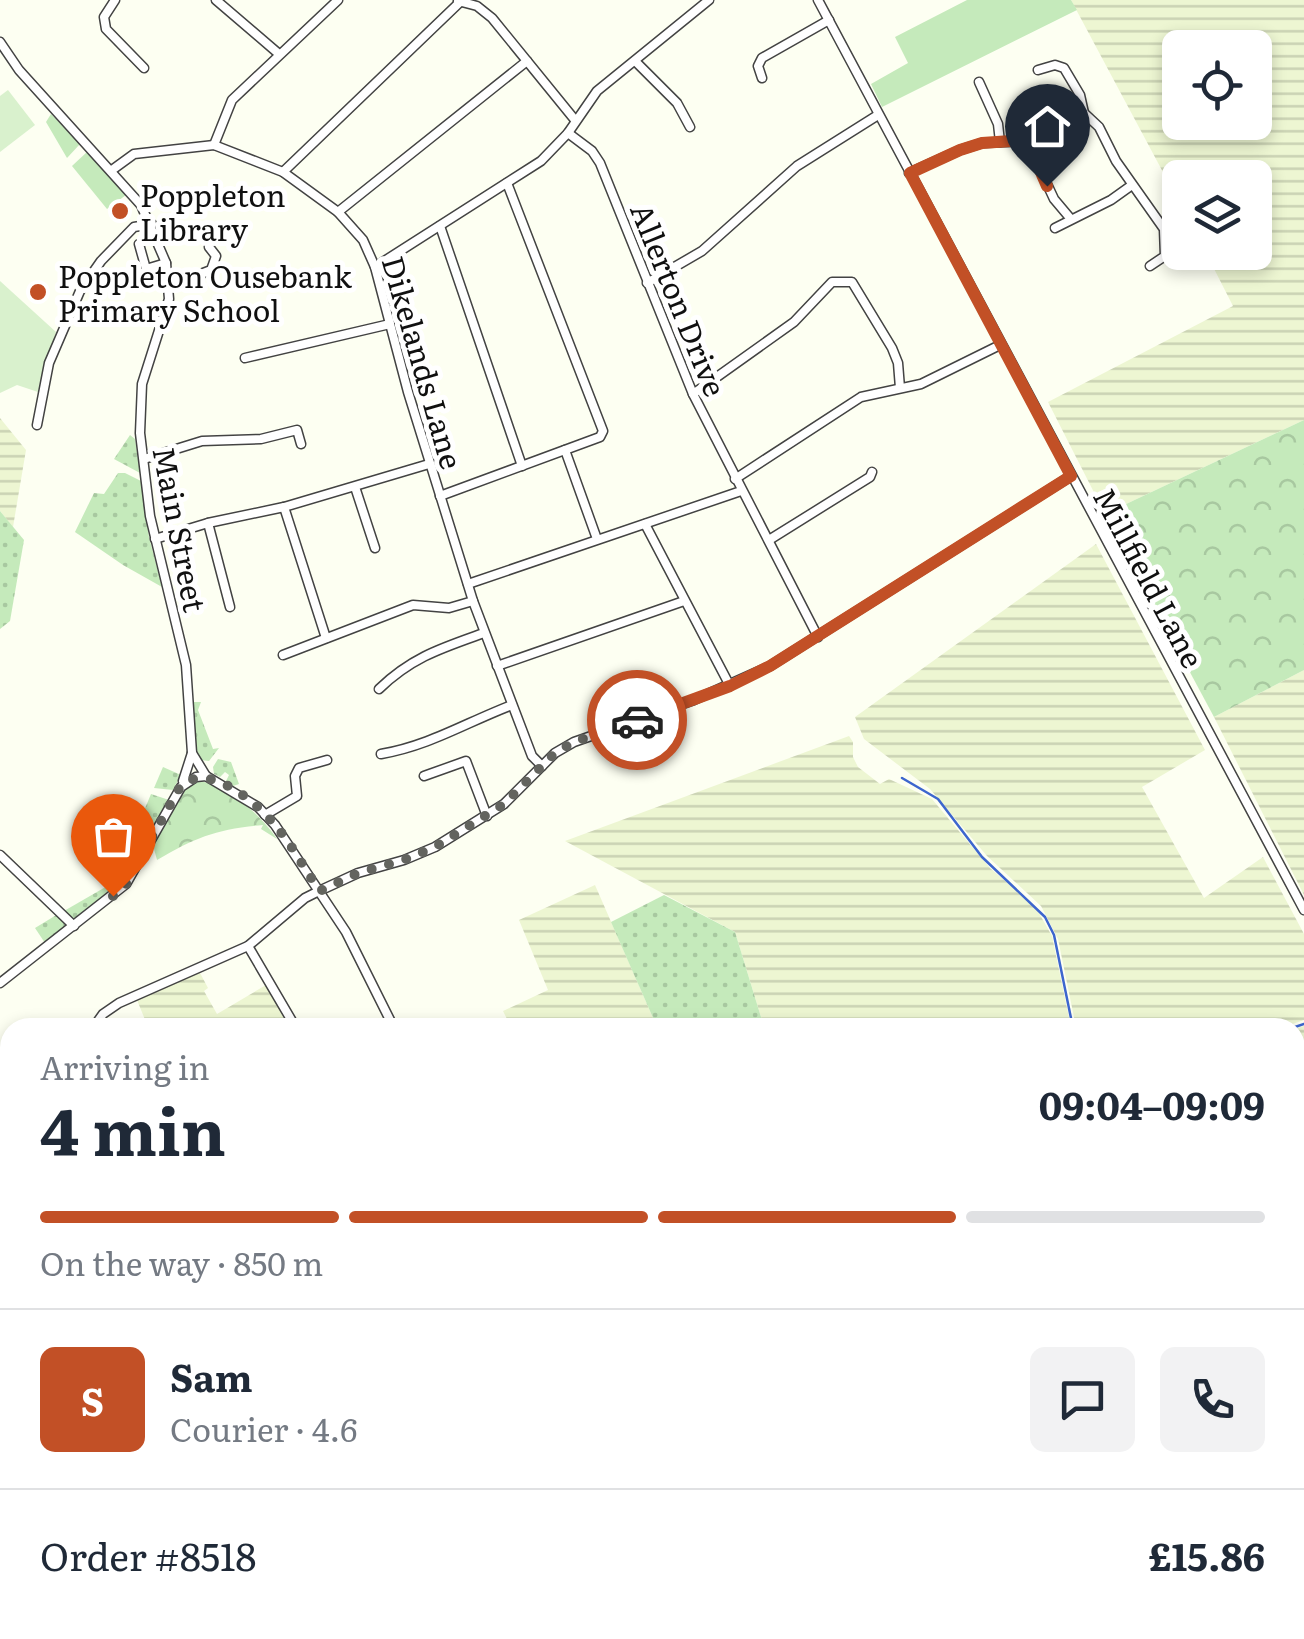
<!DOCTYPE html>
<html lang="en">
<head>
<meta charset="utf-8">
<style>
	body { margin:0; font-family:Literata,serif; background:#f2f2f3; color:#1f2937; height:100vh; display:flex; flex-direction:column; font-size:38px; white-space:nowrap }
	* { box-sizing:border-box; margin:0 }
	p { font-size:32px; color:#747a83 }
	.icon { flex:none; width:55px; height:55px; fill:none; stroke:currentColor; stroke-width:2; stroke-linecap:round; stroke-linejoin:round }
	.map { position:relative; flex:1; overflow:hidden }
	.details { position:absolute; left:0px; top:1018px; width:1305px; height:622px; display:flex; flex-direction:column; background:#fff; border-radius:30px 30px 0 0; box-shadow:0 5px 15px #0003 }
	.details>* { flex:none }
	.buttons { position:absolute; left:1162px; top:30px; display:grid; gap:20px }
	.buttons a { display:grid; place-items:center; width:110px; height:110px; border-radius:15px; background:#fff; box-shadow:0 5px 15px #0003; font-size:50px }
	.pin { position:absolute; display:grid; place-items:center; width:85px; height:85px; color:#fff; margin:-102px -42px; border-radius:50% 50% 50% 0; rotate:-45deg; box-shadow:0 0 10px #0007 }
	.pin .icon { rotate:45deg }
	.courier { position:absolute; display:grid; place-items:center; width:100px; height:100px; margin:-50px; border:8px solid #c25026; border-radius:50%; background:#fff; color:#222; box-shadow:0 2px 12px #0007 }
	.overview em { font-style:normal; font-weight:700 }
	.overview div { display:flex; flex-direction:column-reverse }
	.overview { display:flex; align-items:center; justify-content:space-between; height:170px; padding:0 40px }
	h1 { font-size:65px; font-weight:700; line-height:75px }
	.bar { display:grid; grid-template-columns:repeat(4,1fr); gap:15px 10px; align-content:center; height:120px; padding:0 40px }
	.bar i { height:12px; border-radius:8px; background:#e0e1e3 }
	.bar .active { background:#c25026 }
	.bar p { grid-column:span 4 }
	.line { display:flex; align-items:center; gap:25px; padding:0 40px; border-top:2px solid #e0e1e3 }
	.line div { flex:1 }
	.round { display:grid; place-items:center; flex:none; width:105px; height:105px; border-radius:15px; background:#f2f2f3 }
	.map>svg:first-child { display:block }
	.farmland { fill:url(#farmland-rules); fill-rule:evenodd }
	.grass { fill:url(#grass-dots) }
	.park { fill:url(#park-crowns) }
	.garden { fill:#c5eabb }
	.pitch { fill:#d9f1cd }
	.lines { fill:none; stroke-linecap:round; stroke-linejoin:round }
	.stream { stroke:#3d66ce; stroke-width:2.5 }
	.minor-casing { stroke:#434343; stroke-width:11 }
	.highway-casing { stroke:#212121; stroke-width:15 }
	.minor { stroke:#fff; stroke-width:8 }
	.highway { stroke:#f5d25b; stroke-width:11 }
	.rail-casing { stroke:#c25026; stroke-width:6 }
	.rail { stroke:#fff; stroke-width:2.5; stroke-dasharray:8; stroke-linecap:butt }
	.highway-bridge-casing { stroke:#212121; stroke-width:15; stroke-linecap:butt }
	.highway-bridge { stroke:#f5d25b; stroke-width:11 }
	.done { stroke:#63645f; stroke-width:10; stroke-dasharray:0 18 }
	.route { stroke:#c25026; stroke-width:12 }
	.poi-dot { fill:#c25026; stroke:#fff; stroke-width:4 }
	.labels { text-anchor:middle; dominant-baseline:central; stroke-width:10; stroke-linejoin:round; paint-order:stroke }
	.poi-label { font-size:30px; fill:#101010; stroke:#fff; text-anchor:start }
	.street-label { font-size:30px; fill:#101010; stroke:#fff }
</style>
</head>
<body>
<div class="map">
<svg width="1304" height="1639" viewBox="0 0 1304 1639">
	<defs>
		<pattern id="farmland-rules" width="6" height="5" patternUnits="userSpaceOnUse" patternTransform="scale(2.5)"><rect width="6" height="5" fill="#edf6d2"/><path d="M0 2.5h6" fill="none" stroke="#cad2b3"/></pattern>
		<pattern id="grass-dots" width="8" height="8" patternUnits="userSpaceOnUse" patternTransform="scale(2.5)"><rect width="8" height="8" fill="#c5eabb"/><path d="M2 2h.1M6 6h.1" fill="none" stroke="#a8c8a0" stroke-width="1.8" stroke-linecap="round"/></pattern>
		<pattern id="park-crowns" width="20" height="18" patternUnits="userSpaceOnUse" patternTransform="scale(2.5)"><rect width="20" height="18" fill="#c5eabb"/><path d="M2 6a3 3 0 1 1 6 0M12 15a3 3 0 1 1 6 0" fill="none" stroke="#a8c8a0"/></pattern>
	</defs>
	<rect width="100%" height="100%" fill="#fdfff2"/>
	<!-- farmland -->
	<g class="farmland">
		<path d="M1071 0H1304V420L1105 514 1048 402 1233 306 1206 253 1255 252V178H1180V204ZM1180 48H1255V122H1180Z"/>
		<path d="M0 418 26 450 13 527 0 511Z"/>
		<path d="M1096 544 1205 750 1142 787 1204 898 1263 857 1304 934V1020L1281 1028 1076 1027 1058 939 1041 906 987 856 930 789 864 739 855 717Z"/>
		<path d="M1304 670V895L1214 717Z"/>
		<path d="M849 736 853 742V757L858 767 880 784 889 779 932 799 990 868 1035 906 1052 936 1071 1027H764L735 932 565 841Z"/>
		<path d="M595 885 657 1027H511L503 1011 548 990 519 920Z"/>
		<path d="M199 971 208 988 204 991 217 1014 266 985 289 1027H148L137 1000Z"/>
		<path d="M1304 1026V1137L1295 1152V1029Z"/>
		<path d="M0 1091 10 1099V1231L0 1256Z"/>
		<path d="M10 1276V1458L0 1454V1299Z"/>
		<path d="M10 1523V1630H251L250 1639H0V1525Z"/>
	</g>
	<!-- grass -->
	<g class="grass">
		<path d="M130 435 135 439 140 473 114 459Z"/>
		<path d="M118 473H125L141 481 149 537 162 587 123 565 75 532 94 493 104 494Z"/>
		<path d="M0 511 24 540 10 621 0 629Z"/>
		<path d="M193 702H201L198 710 213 749 219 748 209 761 200 760 195 744Z"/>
		<path d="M218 759 231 762 239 784 233 786 226 781 229 775 225 772 220 777 214 774 213 767Z"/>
		<path d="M163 767 181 775 173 790 154 788Z"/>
		<path d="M151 794 169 800 145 843 131 842Z"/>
		<path d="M128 848 135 851 137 857 118 886 114 885Z"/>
		<path d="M109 885 112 891 78 918H72L64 911Z"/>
		<path d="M664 895 735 932 764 1027H657L611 922Z"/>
		<path d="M58 914 66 926 45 943 35 928Z"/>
		<path d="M1304 1210V1434L1295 1439V1224Z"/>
		<path d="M251 1630H462L490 1639H305L296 1634 292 1639H250Z"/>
		<path d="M799 1630H869L876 1639H794Z"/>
	</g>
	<!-- park -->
	<g class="park">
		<path d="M1304 420V670L1214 717 1105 514Z"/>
		<path d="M195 781C226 781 263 818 277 839L261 829 263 825C217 829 196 837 157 860L153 845 183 790Z"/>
		<path d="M1053 1630H1278L1270 1639H1046Z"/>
	</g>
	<!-- garden -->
	<g class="garden">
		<path d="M967 0H1071L1077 10 882 107 871 84 908 63 895 37Z"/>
		<path d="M51 114 80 144 67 158 46 122Z"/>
		<path d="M88 151 126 195 107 209 72 166Z"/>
	</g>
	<!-- pitch -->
	<g class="pitch">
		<path d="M8 90 35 125 0 152V96Z"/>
		<path d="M0 281 56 332 38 392 17 385 0 393Z"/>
		<path d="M1295 1477 1304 1493V1606L1295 1611Z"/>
	</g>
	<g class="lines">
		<!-- stream -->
		<g class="stream">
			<path d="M902 778 938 799 982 857 1045 917 1054 935 1073 1028"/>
			<path d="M1292 1028 1304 1024"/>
		</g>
		<!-- minor casing -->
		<g class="minor-casing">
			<g id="minor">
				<path d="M115 0 104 17 106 29 144 68"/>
				<path d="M216 0 279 54"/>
				<path d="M818 0 1304 910"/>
				<path d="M458 1 477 6 492 18 575 120"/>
				<path d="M0 42 19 70 141 205 166 263 169 299 142 384 140 433 150 516 186 665 192 753 206 776"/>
				<path d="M635 61 677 103 690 127"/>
				<path d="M1038 70 1055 65 1064 68 1080 95 1084 113 1099 127 1116 161 1164 229 1165 256 1150 266"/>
				<path d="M762 78 758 66 762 58 829 20"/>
				<path d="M979 82 998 124 1000 142"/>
				<path d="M568 133 592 151 600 163 693 394 818 637"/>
				<path d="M1027 141 1054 199 1070 218"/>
				<path d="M214 145 232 100 338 0"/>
				<path d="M112 170 134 154 214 145 283 172 338 212 363 240 375 267 408 392 473 601 532 756 542 766"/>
				<path d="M283 172 460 2"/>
				<path d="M909 173 960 150 982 143 1027 141 1084 113"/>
				<path d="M338 212 527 61"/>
				<path d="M440 226 522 466"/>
				<path d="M1055 228 1111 200 1132 185"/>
				<path d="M139 244 146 269 166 263"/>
				<path d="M375 267 541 161 568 133 597 91 709 0"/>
				<path d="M168 278 193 277 211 270 216 256 209 247"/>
				<path d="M647 283 702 251 797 166 878 115"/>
				<path d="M245 358 390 324"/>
				<path d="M693 394 794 322 832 282H852L892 348 898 363 900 388"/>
				<path d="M37 425 49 363 80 291 101 261 134 227 152 224"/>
				<path d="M565 450 597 539"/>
				<path d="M144 459 202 441 261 439 297 430 301 444"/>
				<path d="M735 479 861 397 921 384 1000 345"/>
				<path d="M355 487 375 548"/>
				<path d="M440 496 600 437 603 431 507 183"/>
				<path d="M284 507 326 638"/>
				<path d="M208 523 230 607"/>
				<path d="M645 524 730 686"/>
				<path d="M155 539 208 523 284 507 429 464"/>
				<path d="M769 540 870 477 872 472"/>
				<path d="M468 584 741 491"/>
				<path d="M283 655 413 605 449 608 473 601"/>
				<path d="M497 666 684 601"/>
				<path d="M379 689C412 657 442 648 484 633"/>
				<path d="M381 754C429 746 467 722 512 705"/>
				<path d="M424 776 466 761 487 816"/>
				<path d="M183 781 192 753"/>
				<path d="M265 815 297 796 295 776 299 768 327 760"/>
				<path d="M0 855 74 926"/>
				<path d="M248 946 296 1028"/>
				<path d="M0 983 126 884 181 787 196 777 206 776 258 807 275 825 346 932 394 1028"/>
				<path d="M93 1028 103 1014 119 1003 248 946 305 898 319 891 358 873 404 860 435 847 504 804 555 753 574 742 694 700 770 666 1071 476"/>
				<path d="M0 1275 10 1250"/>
				<path d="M0 1520 10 1518"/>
				<path d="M605 1639V1630"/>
			</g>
		</g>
		<!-- highway casing -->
		<g class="highway-casing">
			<g id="highway">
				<path d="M1295 1204 1304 1189"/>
				<path d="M492 1630 520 1639"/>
				<path d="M531 1639H536"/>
				<path d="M1023 1639 1029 1630"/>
				<path d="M1035 1639 1037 1630"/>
			</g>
		</g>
		<!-- minor -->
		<use href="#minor" class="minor"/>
		<!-- highway -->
		<use href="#highway" class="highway"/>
		<!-- rail casing -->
		<g class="rail-casing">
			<g id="rail">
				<path d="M1295 1167H1304"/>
				<path d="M0 1479 10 1476"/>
			</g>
		</g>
		<!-- rail -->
		<use href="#rail" class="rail"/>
		<!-- highway-bridge casing -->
		<g class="highway-bridge-casing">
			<path id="highway-bridge" d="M0 1476 10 1479"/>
		</g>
		<!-- highway-bridge -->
		<use href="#highway-bridge" class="highway-bridge"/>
	</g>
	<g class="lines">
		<!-- done -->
		<path class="done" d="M113 896 126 884 180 787C207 760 256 802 274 824 292 844 304 869 320 891L358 873 404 860 435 847 504 804 555 753 574 742 637 720"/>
		<!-- route -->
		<path class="route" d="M637 720 730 686 770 666 1071 476 910 173 960 150 982 143 1027 140 1047 186"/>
	</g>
	<!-- markers -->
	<g class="poi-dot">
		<circle cx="120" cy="211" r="10"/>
		<circle cx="38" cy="292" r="10"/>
	</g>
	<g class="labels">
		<!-- poi labels -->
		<g class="poi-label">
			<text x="140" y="194">Poppleton<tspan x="140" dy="34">Library</tspan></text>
			<text x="58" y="275">Poppleton Ousebank<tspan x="58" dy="34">Primary School</tspan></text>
		</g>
		<!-- street labels -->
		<g class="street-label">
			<text transform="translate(680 299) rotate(68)">Allerton Drive</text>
			<text transform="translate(424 362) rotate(74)">Dikelands Lane</text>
			<text transform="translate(181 529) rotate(79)">Main Street</text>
			<text transform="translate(1150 577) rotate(62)">Millfield Lane</text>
		</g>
	</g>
</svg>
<div class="buttons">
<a><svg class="icon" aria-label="locate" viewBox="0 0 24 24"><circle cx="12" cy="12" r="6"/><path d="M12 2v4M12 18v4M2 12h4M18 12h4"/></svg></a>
<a><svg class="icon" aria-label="layers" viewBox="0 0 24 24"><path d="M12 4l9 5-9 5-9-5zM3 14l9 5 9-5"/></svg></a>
</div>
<div class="pin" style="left:113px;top:896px;background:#ea580c"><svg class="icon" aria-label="bag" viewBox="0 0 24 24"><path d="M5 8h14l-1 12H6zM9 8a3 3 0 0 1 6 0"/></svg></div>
<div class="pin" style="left:1047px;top:186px;background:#1f2937"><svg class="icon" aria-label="home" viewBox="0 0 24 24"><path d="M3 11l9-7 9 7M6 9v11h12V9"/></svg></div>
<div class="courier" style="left:637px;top:720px"><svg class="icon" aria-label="car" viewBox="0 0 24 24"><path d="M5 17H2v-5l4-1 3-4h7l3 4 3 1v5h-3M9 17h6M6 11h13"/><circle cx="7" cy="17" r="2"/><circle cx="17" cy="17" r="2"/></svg></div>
<section class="details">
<div class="overview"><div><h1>4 min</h1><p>Arriving in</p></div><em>09:04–09:09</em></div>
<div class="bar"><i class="active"></i><i class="active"></i><i class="active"></i><i></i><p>On the way · 850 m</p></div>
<div class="line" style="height:180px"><b class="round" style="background:#c25026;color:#fff">S</b><div><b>Sam</b><p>Courier · 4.6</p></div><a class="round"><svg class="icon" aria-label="chat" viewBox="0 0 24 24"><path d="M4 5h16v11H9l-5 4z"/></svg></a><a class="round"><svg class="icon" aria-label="phone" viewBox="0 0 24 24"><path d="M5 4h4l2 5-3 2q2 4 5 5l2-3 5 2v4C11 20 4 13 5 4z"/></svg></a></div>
<div class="line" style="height:130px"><div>Order #8518</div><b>£15.86</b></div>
</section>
</div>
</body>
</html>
